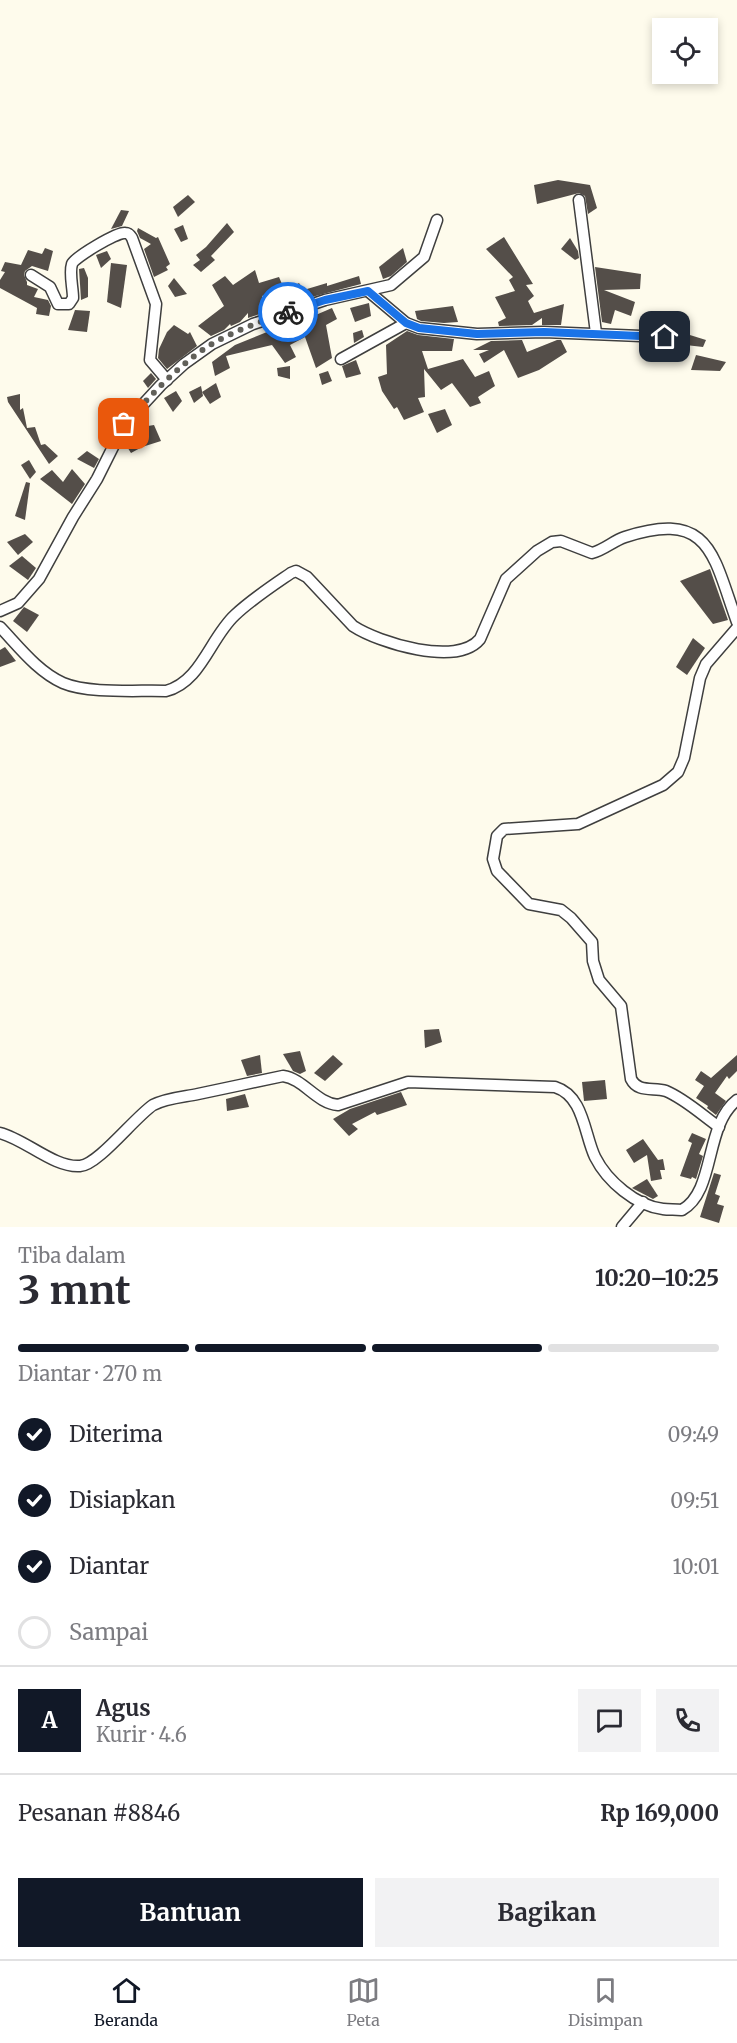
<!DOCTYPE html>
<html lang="id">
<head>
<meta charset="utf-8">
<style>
	body { margin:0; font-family:Merriweather,serif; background:#f2f2f3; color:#2b2b33; height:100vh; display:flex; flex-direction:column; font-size:22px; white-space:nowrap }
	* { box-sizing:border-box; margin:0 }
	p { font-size:20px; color:#7c7c81 }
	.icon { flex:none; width:33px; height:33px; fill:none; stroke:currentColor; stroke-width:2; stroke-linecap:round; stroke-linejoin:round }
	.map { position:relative; height:1227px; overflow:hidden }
	.side { display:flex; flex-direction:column; background:#fff; flex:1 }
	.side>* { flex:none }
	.controls { position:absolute; left:652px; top:18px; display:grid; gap:12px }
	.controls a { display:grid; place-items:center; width:66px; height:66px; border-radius:0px; background:#fff; box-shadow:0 3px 9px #0003; font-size:30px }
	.pin { position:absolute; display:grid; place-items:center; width:51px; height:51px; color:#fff; margin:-26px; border-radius:12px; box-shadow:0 3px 9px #0006 }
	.courier { position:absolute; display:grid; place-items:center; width:60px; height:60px; margin:-30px; border:4px solid #1a73e8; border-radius:50%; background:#fff; color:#222; box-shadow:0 2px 8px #0007 }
	.overview em { font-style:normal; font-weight:700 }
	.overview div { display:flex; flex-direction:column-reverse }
	.overview { display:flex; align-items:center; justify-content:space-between; height:102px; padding:0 18px }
	h1 { font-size:39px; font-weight:700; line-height:45px }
	.bar { display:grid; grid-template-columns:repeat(4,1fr); gap:9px 6px; align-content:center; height:72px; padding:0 18px }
	.bar i { height:8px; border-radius:4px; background:#e1e1e2 }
	.bar .active { background:#111827 }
	.bar p { grid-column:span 4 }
	.line { display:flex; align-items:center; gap:15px; padding:0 18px; border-top:2px solid #e1e1e2 }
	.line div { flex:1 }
	.round { display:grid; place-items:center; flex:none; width:63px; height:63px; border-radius:0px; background:#f2f2f3 }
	ol { padding:0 18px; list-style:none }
	li { display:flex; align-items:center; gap:18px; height:66px }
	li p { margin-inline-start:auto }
	li .icon { padding:6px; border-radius:50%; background:#111827; color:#fff; stroke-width:4 }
	li:last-child { color:#7c7c81 }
	li i { width:33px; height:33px; border:3px solid #e1e1e2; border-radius:50% }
	.cta { display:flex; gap:12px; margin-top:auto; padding:12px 18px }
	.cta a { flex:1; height:69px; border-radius:0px; background:#111827; color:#fff; font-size:24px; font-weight:700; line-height:69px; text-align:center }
	.cta a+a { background:#f2f2f3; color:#2b2b33 }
	.dock { display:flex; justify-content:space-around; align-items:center; height:84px; border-top:2px solid #e1e1e2; background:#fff; font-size:16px; color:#7c7c81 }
	.dock a { display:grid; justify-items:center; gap:3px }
	.dock .active { color:#111827 }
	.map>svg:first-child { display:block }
	.building { fill:#544e49 }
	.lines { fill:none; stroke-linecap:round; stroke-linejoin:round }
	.minor-casing { stroke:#3f3f3f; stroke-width:13 }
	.minor { stroke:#fff; stroke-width:10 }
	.done { stroke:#61605a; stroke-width:6; stroke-dasharray:0 10.8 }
	.route { stroke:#1a73e8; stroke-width:8 }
</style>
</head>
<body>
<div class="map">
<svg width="737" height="1227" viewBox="0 0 737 1227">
	<rect width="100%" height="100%" fill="#fefbec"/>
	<!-- building -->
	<g class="building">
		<path d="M558 180 590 185 597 208 588 214 585 196 579 193 537 204 534 185Z"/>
		<path d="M188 195 195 202 178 217 173 207Z"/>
		<path d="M121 210 129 211 122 226 111 229Z"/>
		<path d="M227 223 234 232 211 256 215 260 201 272 193 265 200 260 196 255 206 247Z"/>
		<path d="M183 225 188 239 181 242 174 229Z"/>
		<path d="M138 228 156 238 158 237 170 264 166 267 168 270 154 277 144 249 151 244 140 238 137 231Z"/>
		<path d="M504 237 533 284 526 285 534 296 528 301 534 313 564 304 561 325H542V318L532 325 499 326 498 322 506 318 495 297 515 291 509 280 513 277 486 249Z"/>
		<path d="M570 238 578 251 579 258 575 260 561 249Z"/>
		<path d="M45 248 53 251 48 271 32 266 25 271 24 275 27 282V285L38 289 34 297 48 300 51 306 49 316 36 314 37 308 0 288V280L5 272 1 271 5 262 21 265 28 250 42 254Z"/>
		<path d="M403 248 407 262 391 276 383 279 379 267Z"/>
		<path d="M107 251 111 259 101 268 96 255Z"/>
		<path d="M111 263 127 265 121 308 107 302Z"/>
		<path d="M595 267 641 274 640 289 604 290 635 302 631 316 615 310 611 324 602 322Z"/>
		<path d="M84 268 88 278V297L81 300 79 269Z"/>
		<path d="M255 270 259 283 279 277 285 291 299 283 305 292 293 302 278 290 262 296 265 312 248 318V313L240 322 231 326 230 324 224 330 211 336 198 326 224 306 212 285 225 276 233 285Z"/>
		<path d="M359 276 361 284 308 298 307 289 327 283V286Z"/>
		<path d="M174 278 187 294 175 297 168 286Z"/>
		<path d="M369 303 371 316 355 322 350 308Z"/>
		<path d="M453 306 458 322 444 323 421 321 417 319 415 311Z"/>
		<path d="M332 308 337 319 326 325 332 358 316 368 305 337 290 345 296 357 285 363 272 345 226 356 230 368 215 376 212 362 235 345 304 317 318 314Z"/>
		<path d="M75 310 90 311 87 332 68 330Z"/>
		<path d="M174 325 188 334 190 332 197 346 167 369 158 358 159 349 167 332Z"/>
		<path d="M362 330 364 337 354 343 353 333Z"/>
		<path d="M407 331 418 335 454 339 452 351H422L428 369 463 359 475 377 489 371 495 386 478 397 481 403 470 407 452 383 441 390 424 369 425 397 418 398 424 412 404 420 397 407 394 409 382 391 378 377 387 374 386 345Z"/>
		<path d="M677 331 706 340 703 347 677 344Z"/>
		<path d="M522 340 527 352 557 340H561L567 352 539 370 518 378 504 350 484 363 479 354 489 350H473L491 341Z"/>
		<path d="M696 355 726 362 720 371 691 370Z"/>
		<path d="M356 360 361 374 346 378 342 366Z"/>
		<path d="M290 366V379L278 376 277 368Z"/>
		<path d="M328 371 332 381 322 385 319 374Z"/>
		<path d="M151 373 156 379 148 388 143 381Z"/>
		<path d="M216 383 221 397 210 404 202 392Z"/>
		<path d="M201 386 203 396 194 403 189 392Z"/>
		<path d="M176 391 182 401 173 412 164 398Z"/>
		<path d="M20 394V410L23 408 27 428 35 427 41 445 45 444 58 456 49 464 8 402 7 397Z"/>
		<path d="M445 409 452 425 437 433 428 414Z"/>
		<path d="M154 425 161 441 142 447 131 453 124 442 128 434 142 427Z"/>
		<path d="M87 451 99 459 94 468 77 459Z"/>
		<path d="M29 460 36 472 30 479 21 465Z"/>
		<path d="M72 469 85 484 72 504 40 479 52 470 63 482Z"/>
		<path d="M26 482 30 483 25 520 15 516Z"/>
		<path d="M25 534 33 542 18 555 7 542Z"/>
		<path d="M22 556 36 568 28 580 9 566Z"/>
		<path d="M710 569 728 620 713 624 680 581Z"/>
		<path d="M24 607 39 615 27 632 13 621Z"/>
		<path d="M693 638 705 648 687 675 676 667Z"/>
		<path d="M5 647 16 661 0 667V650Z"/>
		<path d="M439 1029 442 1042 425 1048 424 1030Z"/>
		<path d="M300 1051 306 1071 300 1074 293 1071 283 1054Z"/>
		<path d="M260 1055 262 1073 247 1076 241 1060Z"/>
		<path d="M333 1055 343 1064 325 1081 314 1073Z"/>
		<path d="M737 1055V1071L729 1079 727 1076 715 1093 726 1101 716 1115 707 1108 708 1106 696 1098 704 1086 695 1080 701 1071 711 1078Z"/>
		<path d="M605 1080 607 1099 584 1101 582 1082Z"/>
		<path d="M401 1092 407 1105 377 1115 375 1112 352 1124 358 1129 349 1136 333 1119 350 1109Z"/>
		<path d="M245 1094 249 1107 227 1111 226 1099Z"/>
		<path d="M692 1133 706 1139 699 1154 703 1156 696 1179 692 1177 691 1179 680 1176 692 1143 688 1141Z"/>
		<path d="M643 1139 658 1160 663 1159 665 1170H660L662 1179 651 1181 647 1155 634 1163 626 1150Z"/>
		<path d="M714 1173 721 1175 715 1194 720 1196 717 1204 724 1206 719 1223 700 1217Z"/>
		<path d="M647 1179 658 1196 653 1199 632 1188Z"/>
	</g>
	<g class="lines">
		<!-- minor casing -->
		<g class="minor-casing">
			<g id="minor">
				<path d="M579 200 596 333"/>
				<path d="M31 275 50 287 58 304H69L73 298C73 288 69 273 72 264 75 257 117 232 125 233 129 233 130 235 132 238L156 304 150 360 167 380"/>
				<path d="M368 291 406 323 419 328 477 334 544 332 665 337"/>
				<path d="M341 359 406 323"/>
				<path d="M0 611 18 603 39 579 73 517 97 479 124 425 161 385 184 364 212 344 253 324 325 300 391 285 424 257 437 220"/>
				<path d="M0 627C19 647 38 672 63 683 89 694 137 690 166 691 201 682 210 638 235 615 252 599 272 586 291 573L296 571 307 577 353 626C379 643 457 667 480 639L506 579 537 551 552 542 561 541 592 553C604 550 613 541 625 537 711 509 713 556 737 622"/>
				<path d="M719 1127C702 1115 685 1099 666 1091 653 1087 638 1093 631 1079L621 1006 599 980 593 961 592 942 571 918 561 910 529 904 497 871 493 859 496 842 497 836 504 829 578 824 663 785 678 772 684 758 700 678 706 664 737 628"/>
				<path d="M0 1133C25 1139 54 1168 80 1166 98 1165 134 1118 153 1105 166 1098 183 1097 198 1094 226 1088 255 1082 283 1076 304 1079 316 1103 338 1105L408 1082 555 1087C584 1096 584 1134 595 1157 607 1181 636 1206 663 1209 669 1210 676 1209 682 1210 716 1191 704 1125 737 1100"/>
				<path d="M622 1227 643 1202"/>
			</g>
		</g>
		<!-- minor -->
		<use href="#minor" class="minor"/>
	</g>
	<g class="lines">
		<!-- done -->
		<path class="done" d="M124 424C151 396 177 366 210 345 234 331 262 321 288 312"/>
		<!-- route -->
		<path class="route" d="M288 312 325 300 368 291 406 323 419 328 477 334 544 332 665 337"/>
	</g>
</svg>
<div class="controls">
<a><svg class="icon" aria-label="locate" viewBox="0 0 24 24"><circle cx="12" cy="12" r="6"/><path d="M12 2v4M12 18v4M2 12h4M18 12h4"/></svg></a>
</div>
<div class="pin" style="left:124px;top:424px;background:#ea580c"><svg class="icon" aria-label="bag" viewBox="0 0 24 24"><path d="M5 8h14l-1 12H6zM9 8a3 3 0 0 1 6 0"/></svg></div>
<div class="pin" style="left:665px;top:337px;background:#1f2937"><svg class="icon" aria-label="home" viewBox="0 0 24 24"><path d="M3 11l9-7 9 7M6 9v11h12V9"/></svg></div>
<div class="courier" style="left:288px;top:312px"><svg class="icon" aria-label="bike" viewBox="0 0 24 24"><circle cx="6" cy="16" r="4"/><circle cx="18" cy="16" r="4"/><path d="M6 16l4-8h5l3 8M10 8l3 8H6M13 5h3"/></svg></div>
</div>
<section class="side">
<div class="overview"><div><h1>3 mnt</h1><p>Tiba dalam</p></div><em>10:20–10:25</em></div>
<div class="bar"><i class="active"></i><i class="active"></i><i class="active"></i><i></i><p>Diantar · 270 m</p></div>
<ol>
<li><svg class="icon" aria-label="check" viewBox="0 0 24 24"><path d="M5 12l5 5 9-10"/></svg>Diterima<p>09:49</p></li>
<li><svg class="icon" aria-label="check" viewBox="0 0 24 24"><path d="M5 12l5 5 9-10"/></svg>Disiapkan<p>09:51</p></li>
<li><svg class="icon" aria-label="check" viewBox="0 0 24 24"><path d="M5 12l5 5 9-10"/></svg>Diantar<p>10:01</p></li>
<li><i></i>Sampai</li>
</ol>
<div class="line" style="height:108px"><b class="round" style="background:#111827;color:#fff">A</b><div><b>Agus</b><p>Kurir · 4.6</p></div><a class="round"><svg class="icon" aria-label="chat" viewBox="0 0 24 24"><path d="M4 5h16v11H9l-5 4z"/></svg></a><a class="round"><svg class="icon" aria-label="phone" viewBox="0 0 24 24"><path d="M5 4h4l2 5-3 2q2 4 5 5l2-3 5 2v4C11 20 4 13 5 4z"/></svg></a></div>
<div class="line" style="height:78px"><div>Pesanan #8846</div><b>Rp 169,000</b></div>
<div class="cta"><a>Bantuan</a><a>Bagikan</a></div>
</section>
<nav class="dock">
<a class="active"><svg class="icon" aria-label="home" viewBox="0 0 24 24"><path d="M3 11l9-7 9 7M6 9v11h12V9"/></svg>Beranda</a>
<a><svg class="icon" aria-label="map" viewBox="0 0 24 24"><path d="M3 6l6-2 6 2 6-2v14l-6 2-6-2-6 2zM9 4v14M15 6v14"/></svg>Peta</a>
<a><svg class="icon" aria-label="saved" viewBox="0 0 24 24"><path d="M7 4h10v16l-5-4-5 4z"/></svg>Disimpan</a>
</nav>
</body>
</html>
